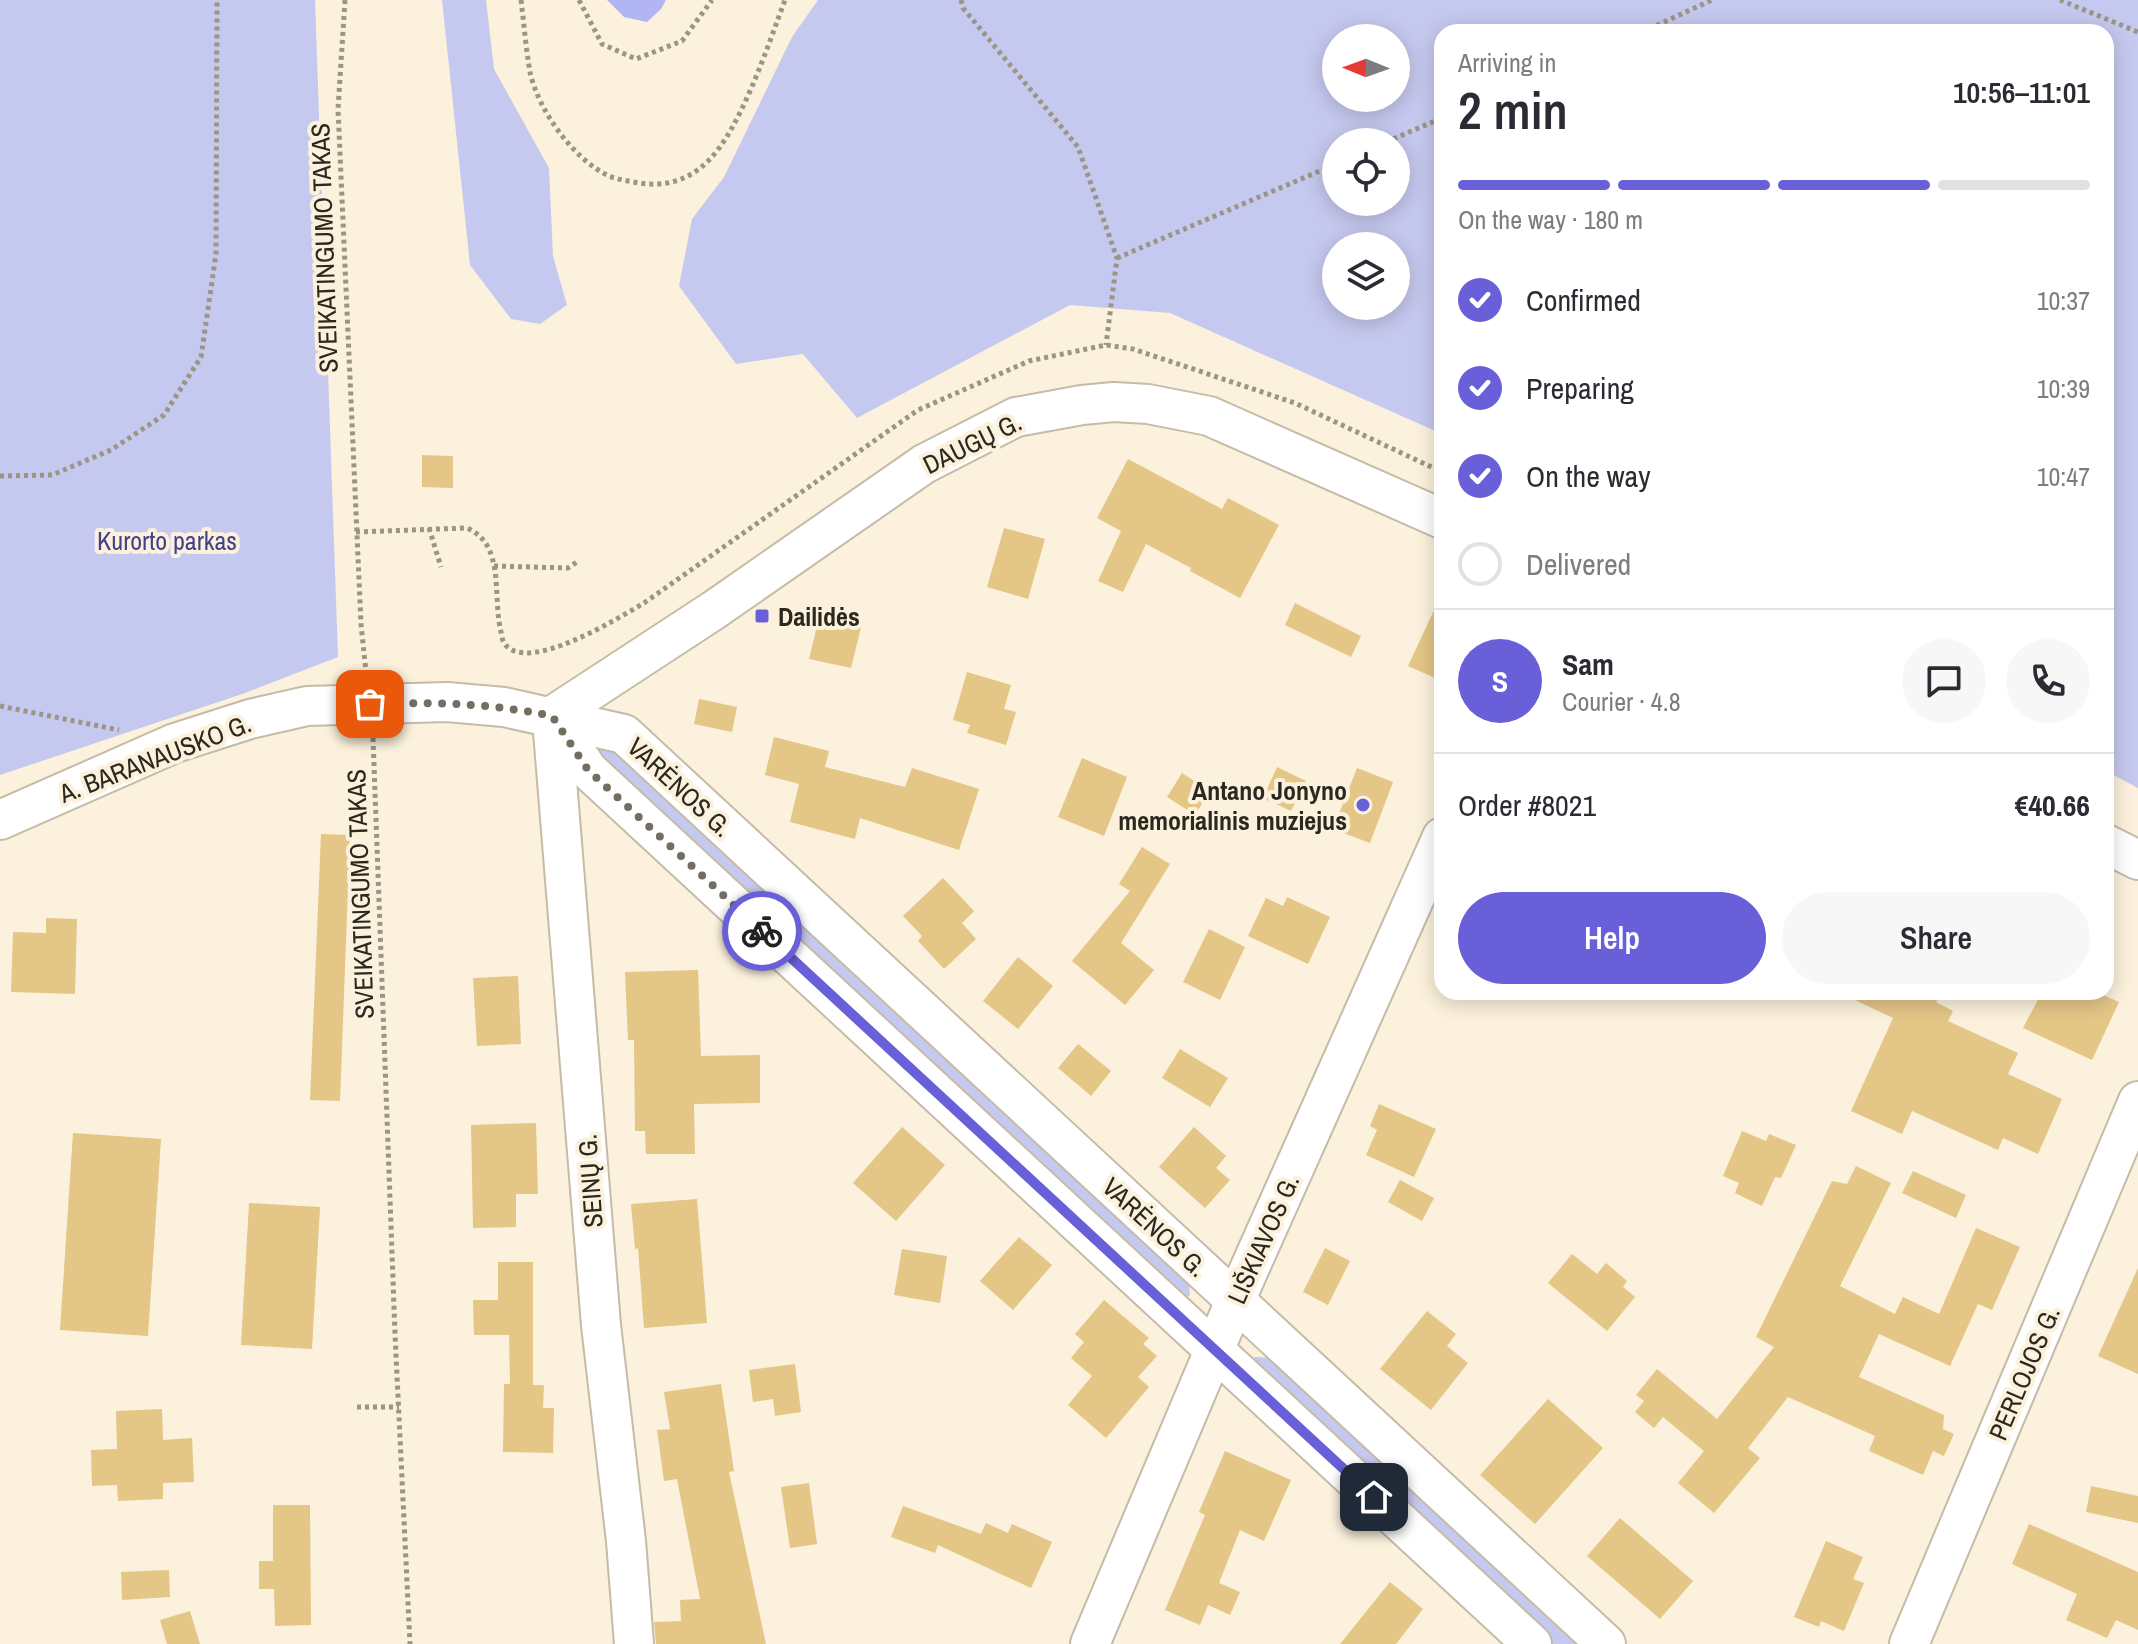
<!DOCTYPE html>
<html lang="en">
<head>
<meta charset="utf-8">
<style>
	body { margin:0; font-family:"Archivo Narrow",sans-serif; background:#f7f7f7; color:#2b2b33; height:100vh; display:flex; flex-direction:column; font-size:30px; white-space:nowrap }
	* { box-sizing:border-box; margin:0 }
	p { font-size:26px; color:#7c7c81 }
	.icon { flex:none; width:44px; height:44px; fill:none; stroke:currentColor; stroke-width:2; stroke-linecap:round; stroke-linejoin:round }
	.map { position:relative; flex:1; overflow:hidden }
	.details { position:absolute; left:1434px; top:24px; width:680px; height:976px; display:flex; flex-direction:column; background:#fff; border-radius:24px; box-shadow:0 4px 20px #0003 }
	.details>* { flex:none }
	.needle { width:52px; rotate:271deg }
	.controls { position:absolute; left:1322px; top:24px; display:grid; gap:16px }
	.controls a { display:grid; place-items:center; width:88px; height:88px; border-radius:50%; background:#fff; box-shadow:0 4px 20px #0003; font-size:40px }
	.pin { position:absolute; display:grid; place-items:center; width:68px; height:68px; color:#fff; margin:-34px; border-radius:16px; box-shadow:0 4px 12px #0006 }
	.courier { position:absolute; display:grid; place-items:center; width:80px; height:80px; margin:-40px; border:6px solid #685fd9; border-radius:50%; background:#fff; color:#222; box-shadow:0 2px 10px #0007 }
	.headline em { font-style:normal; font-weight:600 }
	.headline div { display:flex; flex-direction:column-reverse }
	.headline { display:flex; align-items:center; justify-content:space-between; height:136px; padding:0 24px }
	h1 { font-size:52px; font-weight:600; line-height:60px }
	.bar { display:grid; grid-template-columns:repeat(4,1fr); gap:12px 8px; align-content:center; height:96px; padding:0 24px }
	.bar i { height:10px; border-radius:6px; background:#e1e1e2 }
	.bar .active { background:#685fd9 }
	.bar p { grid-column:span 4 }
	.line { display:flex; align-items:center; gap:20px; padding:0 24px; border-top:2px solid #e1e1e2 }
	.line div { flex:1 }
	.round { display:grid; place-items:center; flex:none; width:84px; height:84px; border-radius:42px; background:#f7f7f7 }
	ol { padding:0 24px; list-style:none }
	li { display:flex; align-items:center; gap:24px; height:88px }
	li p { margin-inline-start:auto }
	li .icon { padding:8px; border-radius:50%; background:#685fd9; color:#fff; stroke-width:4 }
	li:last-child { color:#7c7c81 }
	li i { width:44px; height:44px; border:4px solid #e1e1e2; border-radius:50% }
	.primary-button { display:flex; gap:16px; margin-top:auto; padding:16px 24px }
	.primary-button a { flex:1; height:92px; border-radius:48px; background:#685fd9; color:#fff; font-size:32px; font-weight:600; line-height:92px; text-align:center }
	.primary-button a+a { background:#f7f7f7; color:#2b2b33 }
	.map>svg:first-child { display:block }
	.green { fill:#c6c9ef; fill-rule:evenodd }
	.water { fill:#b2b5f3 }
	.building { fill:#e4c687 }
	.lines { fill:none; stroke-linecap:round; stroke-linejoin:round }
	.street-casing { stroke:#c5bba7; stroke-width:42 }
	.path { stroke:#9c9586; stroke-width:5; stroke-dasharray:4 4; stroke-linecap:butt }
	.street { stroke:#fff; stroke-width:38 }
	.done { stroke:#746e62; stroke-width:8; stroke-dasharray:0 14.4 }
	.route { stroke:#685fd9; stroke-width:10 }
	.poi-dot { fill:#685fd9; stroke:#fbf1dc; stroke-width:3 }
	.labels { text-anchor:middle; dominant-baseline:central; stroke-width:8; stroke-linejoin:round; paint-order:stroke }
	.street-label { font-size:26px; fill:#2b2820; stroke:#fbf1dc }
	.park-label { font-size:26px; fill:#44418a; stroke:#fbf1dc }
	.poi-label { font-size:26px; font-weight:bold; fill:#2b2820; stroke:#fbf1dc; text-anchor:start }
</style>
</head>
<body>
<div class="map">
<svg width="2138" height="1644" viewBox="0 0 2138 1644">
	<rect width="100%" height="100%" fill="#fbf1dc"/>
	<!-- green -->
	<g class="green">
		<path d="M0 0H315L338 657 245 693 0 775Z"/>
		<path d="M442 0H486L494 69 549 168 553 256 567 305 540 324 511 319 470 265Z"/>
		<path d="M818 0H2138V788L2106 771V32H1442V434L1170 313 1070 305 857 418 803 354 736 364 679 286 692 219 724 177 792 37ZM1396 38V98H1336V38ZM1396 142V202H1336V142ZM1336 246H1396V306H1336Z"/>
		<path d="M600 746 614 747 1189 1280 1190 1295 1184 1299 600 762 596 749Z"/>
		<path d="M1255 1357 1275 1358 1583 1644H1552L1253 1367 1252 1362Z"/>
	</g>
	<!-- water -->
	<path class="water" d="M607 0H666L661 9 647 22 624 17Z"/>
	<!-- building -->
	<g class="building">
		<path d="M422 455 453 456V488L422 487Z"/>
		<path d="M1128 459 1222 509 1228 498 1279 525 1240 598 1190 571 1191 568 1146 544 1123 592 1098 581 1121 531 1097 518Z"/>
		<path d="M1004 528 1045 539 1028 599 987 587Z"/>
		<path d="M1442 593V681L1408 666Z"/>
		<path d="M1295 603 1361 636 1351 657 1285 625Z"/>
		<path d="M821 609 863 619 851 668 809 659Z"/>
		<path d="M967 672 1011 685 1004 709 1016 712 1006 745 967 733 970 725 953 720Z"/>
		<path d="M699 699 737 707 732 732 694 724Z"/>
		<path d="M774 737 829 751 825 767 905 787 912 768 979 789 959 850 860 818 855 839 790 822 799 784 765 775Z"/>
		<path d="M1082 758 1127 777 1104 836 1058 817Z"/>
		<path d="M1277 767 1306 781 1291 811 1263 798Z"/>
		<path d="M1357 768 1393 782 1370 843 1333 829Z"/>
		<path d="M1182 773 1210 791 1195 815 1167 797Z"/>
		<path d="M321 834 350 835 340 1101 310 1100Z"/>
		<path d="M1142 847 1170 864 1121 943 1154 970 1125 1005 1072 961 1130 891 1119 884Z"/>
		<path d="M943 878 974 911 962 923 976 939 944 969 918 941 922 936 903 916Z"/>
		<path d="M1287 897 1330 917 1308 964 1248 936 1266 898 1283 906Z"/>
		<path d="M46 918 77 919 75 994 11 992 13 932 46 933Z"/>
		<path d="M1209 929 1245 947 1220 1000 1183 982Z"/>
		<path d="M1018 957 1053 986 1018 1029 983 1001Z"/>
		<path d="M698 970 701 1056 760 1055V1103L694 1104 695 1154H646L645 1131H635L634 1040H628L625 972Z"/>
		<path d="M518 976 521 1044 477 1046 473 978Z"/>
		<path d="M1838 992H1941L1936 1002 1953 1011 1948 1021 2018 1053 2008 1074 2062 1099 2038 1154 2003 1138 1998 1150 1912 1111 1902 1134 1851 1111 1893 1018Z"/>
		<path d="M2042 992H2096L2119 1002 2092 1060 2023 1028Z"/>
		<path d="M1078 1044 1111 1071 1091 1096 1058 1068Z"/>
		<path d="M1180 1049 1228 1078 1210 1107 1162 1078Z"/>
		<path d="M1379 1104 1436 1129 1414 1177 1366 1155 1377 1130 1370 1126Z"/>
		<path d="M536 1123 538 1194H516V1227L473 1228 471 1125Z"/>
		<path d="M902 1127 945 1165 896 1221 853 1183Z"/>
		<path d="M1194 1127 1226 1156 1216 1168 1230 1180 1205 1208 1159 1167Z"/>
		<path d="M1742 1131 1766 1141 1769 1134 1796 1145 1781 1178 1775 1177 1762 1206 1735 1193 1739 1183 1723 1176Z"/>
		<path d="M73 1133 161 1139 148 1336 60 1330Z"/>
		<path d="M1856 1166 1891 1183 1840 1286 1895 1314 1903 1297 1939 1314 1976 1228 2020 1247 1992 1310 1978 1304 1950 1366 1879 1334 1859 1377 1944 1415 1943 1429 1954 1434 1944 1456 1933 1451 1923 1475 1869 1451 1875 1436 1788 1397 1748 1448 1760 1458 1714 1513 1678 1483 1704 1451 1663 1417 1654 1428 1635 1412 1644 1401 1636 1395 1657 1369 1717 1419 1774 1347 1756 1337 1832 1181 1847 1184Z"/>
		<path d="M1913 1171 1966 1195 1956 1218 1902 1193Z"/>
		<path d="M1400 1180 1434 1198 1422 1221 1388 1202Z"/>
		<path d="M697 1199 707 1323 644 1328 638 1248 635 1249 631 1204Z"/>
		<path d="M249 1203 320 1207 312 1349 241 1345Z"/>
		<path d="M1019 1237 1052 1265 1013 1310 980 1281Z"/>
		<path d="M1325 1248 1350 1261 1328 1305 1303 1292Z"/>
		<path d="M902 1249 947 1256 940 1303 894 1295Z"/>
		<path d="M1572 1254 1597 1274 1606 1263 1627 1281 1623 1287 1635 1297 1607 1331 1548 1283Z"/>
		<path d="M498 1262H533V1385H544L543 1408H554L553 1453 503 1452 504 1384H510L509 1335H474L473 1300H498Z"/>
		<path d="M2138 1268V1374L2098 1356Z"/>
		<path d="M1104 1300 1149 1338 1143 1344 1157 1356 1138 1377 1149 1387 1106 1438 1068 1405 1092 1376 1071 1358 1084 1342 1075 1334Z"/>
		<path d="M1427 1311 1456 1334 1447 1346 1468 1363 1431 1410 1380 1369Z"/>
		<path d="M795 1364 801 1412 775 1416 773 1399 753 1402 749 1370Z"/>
		<path d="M721 1384 734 1471 729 1472 766 1644H656L654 1622 681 1621 680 1600 700 1599 677 1479 664 1481 657 1430 670 1429 664 1392Z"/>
		<path d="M1548 1399 1603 1448 1535 1524 1480 1475Z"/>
		<path d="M162 1409 163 1440 192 1438 194 1482 163 1483V1499L118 1501 117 1485 92 1486 91 1450 117 1449 116 1411Z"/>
		<path d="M1225 1451 1291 1480 1264 1541 1240 1530 1219 1583 1240 1592 1230 1615 1208 1605 1200 1625 1165 1610 1205 1515 1199 1512Z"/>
		<path d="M809 1483 817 1544 790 1548 781 1487Z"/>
		<path d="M2091 1486 2138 1496V1523L2086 1512Z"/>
		<path d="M273 1505H310L311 1625 275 1626 274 1589H259V1561H273Z"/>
		<path d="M903 1506 981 1534 986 1523 1008 1533 1012 1524 1052 1542 1031 1588 938 1545 935 1553 891 1537Z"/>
		<path d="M1620 1518 1693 1581 1660 1619 1587 1556Z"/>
		<path d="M2029 1524 2138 1572V1630L2116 1620 2107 1638 2066 1620 2077 1594 2012 1564Z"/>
		<path d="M1826 1541 1863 1557 1853 1579 1864 1583 1844 1631 1821 1621 1819 1627 1794 1617Z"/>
		<path d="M169 1570 170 1597 122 1600 121 1572Z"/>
		<path d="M1390 1582 1423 1609 1396 1644H1340Z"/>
		<path d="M190 1611 200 1644H167L160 1620Z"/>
	</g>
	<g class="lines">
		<!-- street casing -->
		<g class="street-casing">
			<g id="street">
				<path d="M552 716 588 770 1532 1644"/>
				<path d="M552 716 714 610 924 464 1016 417 1082 405 1114 402 1148 404 1209 416 1442 519"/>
				<path d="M552 719 601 1325 626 1541 634 1644"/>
				<path d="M0 820 175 743 250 719 307 706 447 702 504 707 624 734 1606 1644"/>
				<path d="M2106 844 2138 860"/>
				<path d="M1090 1644 1235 1301 1442 837"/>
				<path d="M1909 1644 2138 1101"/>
			</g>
		</g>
		<!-- path -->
		<g class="path">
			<path d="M345 0 338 109 361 624 366 672"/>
			<path d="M521 0C524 24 526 49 530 72 538 110 574 160 609 176 619 180 629 181 639 183 664 187 687 181 706 163 740 132 768 45 785 0"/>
			<path d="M579 0 602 44 636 59 682 41 712 0"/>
			<path d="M961 0 963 8 1078 147 1117 258 1106 345"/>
			<path d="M2060 0 2138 32"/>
			<path d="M1642 32 1712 0"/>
			<path d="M1386 142 1442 118"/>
			<path d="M1117 258 1336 164"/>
			<path d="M0 476 52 475 111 450 164 415 201 357 216 254 217 0"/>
			<path d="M429 528 441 567"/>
			<path d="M356 532 467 528C506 545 492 596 501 632 502 635 502 640 504 643 526 676 620 617 644 603L918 410 1029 361 1106 345 1133 349 1295 403 1442 472"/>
			<path d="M494 566 568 568 577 562"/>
			<path d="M0 706 119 730"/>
			<path d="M373 738 395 1334 410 1644"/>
			<path d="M357 1407H399"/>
		</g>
		<!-- street -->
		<use href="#street" class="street"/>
	</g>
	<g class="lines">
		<!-- done -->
		<path class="done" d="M370 704C434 702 489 703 552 716L588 770 762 931"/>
		<!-- route -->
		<path class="route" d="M762 931 1374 1497"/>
	</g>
	<!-- markers -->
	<g class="poi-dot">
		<rect x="754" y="608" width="16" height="16" rx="4"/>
		<circle cx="1363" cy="805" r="8"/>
	</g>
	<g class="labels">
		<!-- street labels -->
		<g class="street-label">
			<text transform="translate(324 248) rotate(-92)">SVEIKATINGUMO TAKAS</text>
			<text transform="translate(972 443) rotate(-26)">DAUGŲ G.</text>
			<text transform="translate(155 758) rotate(-21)">A. BARANAUSKO G.</text>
			<text transform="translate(680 787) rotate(43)">VARĖNOS G.</text>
			<text transform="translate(360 894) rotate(-92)">SVEIKATINGUMO TAKAS</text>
			<text transform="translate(590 1181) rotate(-94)">SEINŲ G.</text>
			<text transform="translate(1155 1227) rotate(43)">VARĖNOS G.</text>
			<text transform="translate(1263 1239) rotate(-66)">LIŠKIAVOS G.</text>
			<text transform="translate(2024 1373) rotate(-67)">PERLOJOS G.</text>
		</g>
		<!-- park labels -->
		<g class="park-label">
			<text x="167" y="540">Kurorto parkas</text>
		</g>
		<!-- poi labels -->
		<g class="poi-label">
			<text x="778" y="616">Dailidės</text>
			<text x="1347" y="790" text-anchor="end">Antano Jonyno<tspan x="1347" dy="30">memorialinis muziejus</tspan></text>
		</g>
	</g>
</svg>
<div class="controls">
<a><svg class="needle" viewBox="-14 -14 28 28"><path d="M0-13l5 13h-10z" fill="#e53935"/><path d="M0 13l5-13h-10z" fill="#7c7c81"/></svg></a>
<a><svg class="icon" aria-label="locate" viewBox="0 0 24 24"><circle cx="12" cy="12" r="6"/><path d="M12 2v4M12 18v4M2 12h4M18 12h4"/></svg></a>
<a><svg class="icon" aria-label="layers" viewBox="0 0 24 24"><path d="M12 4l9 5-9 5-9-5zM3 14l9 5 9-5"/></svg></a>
</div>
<div class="pin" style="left:370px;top:704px;background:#ea580c"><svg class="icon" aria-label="bag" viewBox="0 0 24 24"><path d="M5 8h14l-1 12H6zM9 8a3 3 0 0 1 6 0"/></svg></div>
<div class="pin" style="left:1374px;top:1497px;background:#1f2937"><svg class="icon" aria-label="home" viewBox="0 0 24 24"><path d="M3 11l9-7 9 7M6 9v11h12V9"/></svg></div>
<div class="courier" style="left:762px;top:931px"><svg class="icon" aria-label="bike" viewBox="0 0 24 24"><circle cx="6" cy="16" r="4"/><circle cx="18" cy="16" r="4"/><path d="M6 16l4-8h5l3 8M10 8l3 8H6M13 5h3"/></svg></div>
<section class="details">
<div class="headline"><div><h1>2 min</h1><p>Arriving in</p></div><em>10:56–11:01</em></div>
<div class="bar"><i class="active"></i><i class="active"></i><i class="active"></i><i></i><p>On the way · 180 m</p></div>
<ol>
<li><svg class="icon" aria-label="check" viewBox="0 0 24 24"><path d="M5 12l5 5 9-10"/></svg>Confirmed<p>10:37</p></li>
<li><svg class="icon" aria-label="check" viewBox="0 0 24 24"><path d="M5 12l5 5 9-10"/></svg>Preparing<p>10:39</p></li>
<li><svg class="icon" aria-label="check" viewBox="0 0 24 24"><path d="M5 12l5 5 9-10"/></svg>On the way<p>10:47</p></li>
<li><i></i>Delivered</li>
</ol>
<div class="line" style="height:144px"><b class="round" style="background:#685fd9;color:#fff">S</b><div><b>Sam</b><p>Courier · 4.8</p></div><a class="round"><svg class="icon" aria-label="chat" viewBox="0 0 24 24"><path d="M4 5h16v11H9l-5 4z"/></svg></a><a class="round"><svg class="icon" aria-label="phone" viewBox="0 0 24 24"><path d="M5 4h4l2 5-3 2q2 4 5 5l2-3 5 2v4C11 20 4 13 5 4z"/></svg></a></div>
<div class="line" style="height:104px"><div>Order #8021</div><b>€40.66</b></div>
<div class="primary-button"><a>Help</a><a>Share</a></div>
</section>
</div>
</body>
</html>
